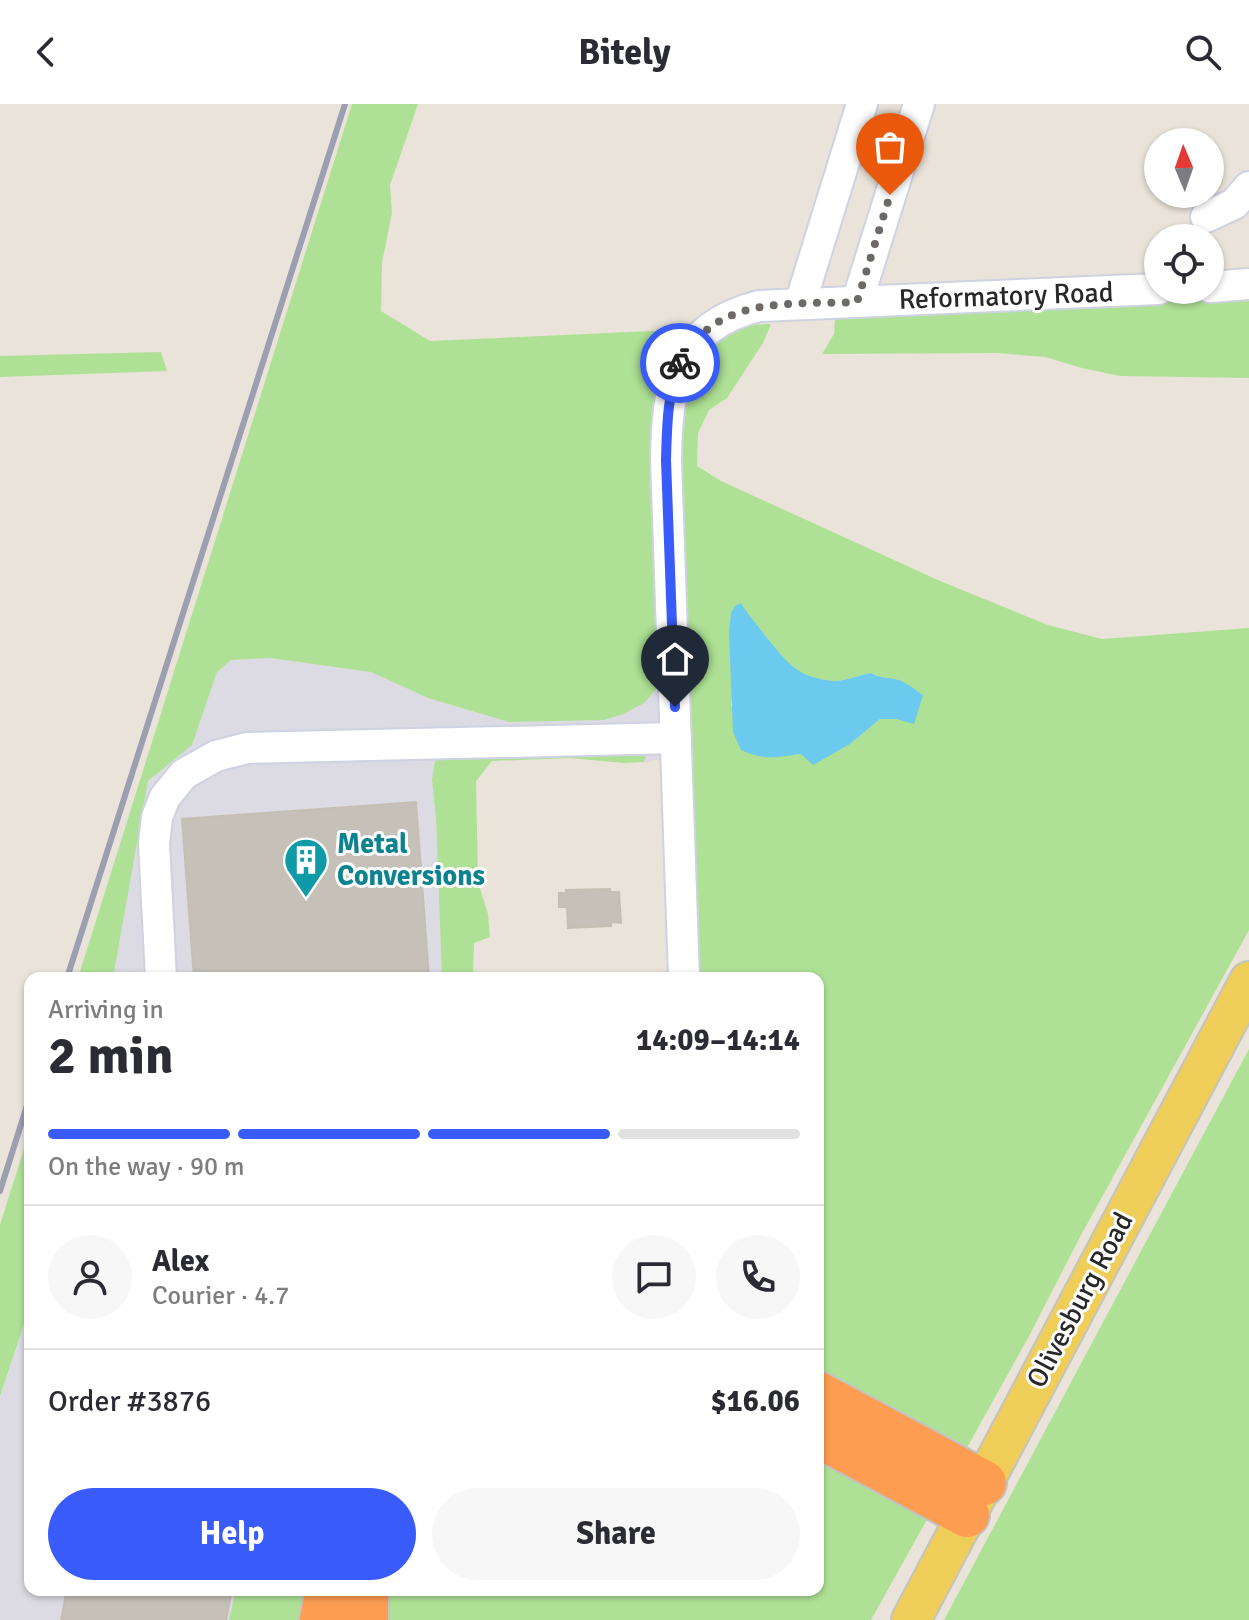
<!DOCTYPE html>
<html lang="en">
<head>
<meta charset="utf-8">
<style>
	body { margin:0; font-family:Signika,sans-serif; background:#f7f7f7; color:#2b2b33; height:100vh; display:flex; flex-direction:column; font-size:30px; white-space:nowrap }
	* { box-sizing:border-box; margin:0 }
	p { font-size:26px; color:#7c7c81 }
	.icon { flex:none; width:44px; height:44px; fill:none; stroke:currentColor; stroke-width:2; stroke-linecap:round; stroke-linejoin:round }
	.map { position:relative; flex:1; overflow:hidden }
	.sheet { position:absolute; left:24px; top:868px; width:800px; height:624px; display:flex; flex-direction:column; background:#fff; border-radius:16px; box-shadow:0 2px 6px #0004 }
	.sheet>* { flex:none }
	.needle { width:52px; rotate:358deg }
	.controls { position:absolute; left:1144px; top:24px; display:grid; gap:16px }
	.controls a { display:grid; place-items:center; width:80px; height:80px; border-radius:50%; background:#fff; box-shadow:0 2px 6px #0004; font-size:40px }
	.pin { position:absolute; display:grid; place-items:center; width:68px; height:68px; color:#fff; margin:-82px -34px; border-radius:50% 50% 50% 0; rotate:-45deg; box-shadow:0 0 8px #0007 }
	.pin .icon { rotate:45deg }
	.courier { position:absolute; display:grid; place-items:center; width:80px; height:80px; margin:-40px; border:6px solid #385bf9; border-radius:50%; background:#fff; color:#222; box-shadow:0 2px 10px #0007 }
	.head em { font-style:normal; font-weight:800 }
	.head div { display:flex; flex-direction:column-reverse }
	.head { display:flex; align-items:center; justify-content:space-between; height:136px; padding:0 24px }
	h1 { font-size:52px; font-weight:800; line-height:60px }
	.bar { display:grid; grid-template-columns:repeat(4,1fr); gap:12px 8px; align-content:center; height:96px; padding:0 24px }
	.bar i { height:10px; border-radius:6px; background:#e1e1e2 }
	.bar .current { background:#385bf9 }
	.bar p { grid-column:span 4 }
	.line { display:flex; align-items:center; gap:20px; padding:0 24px; border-top:2px solid #e1e1e2 }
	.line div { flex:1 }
	.round { display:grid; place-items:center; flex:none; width:84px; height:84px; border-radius:42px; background:#f7f7f7 }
	.cta { display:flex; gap:16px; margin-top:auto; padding:16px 24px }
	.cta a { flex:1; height:92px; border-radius:48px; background:#385bf9; color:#fff; font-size:32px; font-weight:800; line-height:92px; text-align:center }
	.cta a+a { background:#f7f7f7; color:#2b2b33 }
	header { display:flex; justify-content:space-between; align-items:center; height:104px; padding:0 24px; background:#fff; font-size:36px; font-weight:800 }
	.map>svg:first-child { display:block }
	.industrial { fill:#dcdae2 }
	.green { fill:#aee195; fill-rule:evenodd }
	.water { fill:#6bcaed }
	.building { fill:#c5c1b8; stroke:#c5bfb3; stroke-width:2 }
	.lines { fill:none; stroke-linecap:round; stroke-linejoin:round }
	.minor-casing { stroke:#ced2e1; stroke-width:34 }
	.major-casing { stroke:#c3c3c3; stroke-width:42 }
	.highway-casing { stroke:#c3c3c3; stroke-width:48 }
	.minor { stroke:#fff; stroke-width:30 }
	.major { stroke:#efcd59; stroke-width:38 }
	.highway { stroke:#fd9d51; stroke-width:44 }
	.rail { stroke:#9c9fb2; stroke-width:6 }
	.done { stroke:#6c6966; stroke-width:8; stroke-dasharray:0 14.4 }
	.route { stroke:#385bf9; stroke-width:10 }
	.labels { text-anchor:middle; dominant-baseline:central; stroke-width:6; stroke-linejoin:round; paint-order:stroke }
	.street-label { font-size:28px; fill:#282828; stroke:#fff }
	.culture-label { font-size:28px; font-weight:bold; fill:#0d838f; stroke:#fff; text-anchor:start }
</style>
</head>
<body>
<header><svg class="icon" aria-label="back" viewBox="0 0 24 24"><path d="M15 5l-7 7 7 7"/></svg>Bitely<svg class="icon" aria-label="search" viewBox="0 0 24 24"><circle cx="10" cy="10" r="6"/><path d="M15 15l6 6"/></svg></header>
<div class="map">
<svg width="1249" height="1516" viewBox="0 0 1249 1516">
	<rect width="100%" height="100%" fill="#eae3d9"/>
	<!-- industrial -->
	<g class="industrial">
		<path d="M270 554 371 568 428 594 509 618 659 582 661 655 644 658 646 652 633 644 467 646 432 676 436 714 442 874H113L148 676 192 641 217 568 232 556Z"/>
		<path d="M30 1202V1486H236L229 1516H0V1292Z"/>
	</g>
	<!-- green -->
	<g class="green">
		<path d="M352 0H418L390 81 392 109 382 159 381 207 430 237 674 226 659 256 652 320 651 361 659 582 644 599 623 610 604 616 509 618 428 594 371 568 270 554 231 556 217 568 192 641 148 677 113 874H78Z"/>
		<path d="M1249 193V274L1120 272 1082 264 1045 253 997 249 822 250 834 230 835 215Z"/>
		<path d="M771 220 763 239 727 294 709 306 698 329 697 362 721 377 940 477 1048 521 1102 535 1249 524V826L1080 1133 1028 1234 871 1516H229L236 1486H818V874H694L677 338 692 265 713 238 745 221ZM741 500C748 512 756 520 764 530 786 558 796 575 834 577 846 577 859 571 871 569L882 575 897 576 896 615H880L850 640 795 651 731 602Z"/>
		<path d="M161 248 167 267 0 273V252Z"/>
		<path d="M633 644 646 652 644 658 624 659 569 654 492 657 476 677 478 778 488 810 490 833 474 839 473 874H442L436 714 432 676 435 657 451 649Z"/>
		<path d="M1249 945V1516H944Z"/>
		<path d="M30 1026V1202L0 1292V1121Z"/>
	</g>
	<!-- water -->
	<path class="water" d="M741 499C748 511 756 519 764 530 786 557 796 574 834 577 846 577 859 571 871 569 881 575 888 573 898 576 908 579 915 586 923 591L914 620 896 615H880L850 640 813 661 801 650C776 653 766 657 741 646L733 628 729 529 731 509 735 502Z"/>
	<!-- building -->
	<g class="building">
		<path d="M416 698 429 874H194L182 715Z"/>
		<path d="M610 785V788H619L621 819 611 818V822L568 824 567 803H559V789H566V786Z"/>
		<path d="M67 1486H232L226 1516H61Z"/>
	</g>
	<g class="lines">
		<!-- minor casing -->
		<g class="minor-casing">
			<g id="minor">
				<path d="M1206 113 1234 100 1249 83"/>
				<path d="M1210 183 1249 180"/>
				<path d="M857 198 919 0"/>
				<path d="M800 200 862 0"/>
				<path d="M161 874 154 740 157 713 165 693 184 670 216 652 247 644 676 634"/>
				<path d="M684 874 666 356C667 281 676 223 759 202L1158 185"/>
			</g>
		</g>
		<!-- major casing -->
		<g class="major-casing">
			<path id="major" d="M911 1516 1249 877"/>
		</g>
		<!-- highway casing -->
		<g class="highway-casing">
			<g id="highway">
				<path d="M818 1290 984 1379"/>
				<path d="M818 1331 967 1411"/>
				<path d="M366 1486V1516"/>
				<path d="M322 1516 328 1486"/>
			</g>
		</g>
		<!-- minor -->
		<use href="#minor" class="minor"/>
		<!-- major -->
		<use href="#major" class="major"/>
		<!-- highway -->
		<use href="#highway" class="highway"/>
		<!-- rail -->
		<g class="rail">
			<path d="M67 874 345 0"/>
			<path d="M0 1087 30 992"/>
		</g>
	</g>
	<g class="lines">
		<!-- done -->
		<path class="done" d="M680 259C717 190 790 201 857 198L890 91"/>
		<!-- route -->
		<path class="route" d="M675 603 666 356C667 323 667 290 680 259"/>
	</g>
	<!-- icons -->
	<defs>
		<g id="building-pin" transform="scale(2.3)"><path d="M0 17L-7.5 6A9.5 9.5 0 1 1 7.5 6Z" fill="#0f9aa8" stroke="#fff"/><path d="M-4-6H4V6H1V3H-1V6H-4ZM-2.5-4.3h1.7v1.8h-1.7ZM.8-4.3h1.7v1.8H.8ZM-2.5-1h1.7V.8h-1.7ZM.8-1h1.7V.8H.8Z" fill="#fff"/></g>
	</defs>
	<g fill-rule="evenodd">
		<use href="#building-pin" x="306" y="756"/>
	</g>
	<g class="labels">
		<!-- street labels -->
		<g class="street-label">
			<text transform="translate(1006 192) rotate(-2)">Reformatory Road</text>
			<text transform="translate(1080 1196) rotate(-62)">Olivesburg Road</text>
		</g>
		<!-- culture labels -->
		<g class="culture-label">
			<text x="337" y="740">Metal<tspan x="337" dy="32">Conversions</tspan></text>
		</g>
	</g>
</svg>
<div class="controls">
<a><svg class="needle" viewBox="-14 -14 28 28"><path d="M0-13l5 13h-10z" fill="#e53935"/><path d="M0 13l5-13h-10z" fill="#7c7c81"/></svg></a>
<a><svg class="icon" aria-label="locate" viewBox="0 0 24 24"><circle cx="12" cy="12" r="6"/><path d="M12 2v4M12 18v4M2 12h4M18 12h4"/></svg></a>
</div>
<div class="pin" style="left:890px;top:91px;background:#ea580c"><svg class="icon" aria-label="bag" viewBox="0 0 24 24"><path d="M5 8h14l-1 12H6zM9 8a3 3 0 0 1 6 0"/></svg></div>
<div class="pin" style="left:675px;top:603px;background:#1f2937"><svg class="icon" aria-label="home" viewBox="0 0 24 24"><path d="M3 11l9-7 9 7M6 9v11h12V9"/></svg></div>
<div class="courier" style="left:680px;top:259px"><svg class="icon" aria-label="bike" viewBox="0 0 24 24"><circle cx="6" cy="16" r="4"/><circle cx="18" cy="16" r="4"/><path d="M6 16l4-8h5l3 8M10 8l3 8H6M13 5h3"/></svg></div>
<section class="sheet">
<div class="head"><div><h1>2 min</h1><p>Arriving in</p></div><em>14:09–14:14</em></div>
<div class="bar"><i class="current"></i><i class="current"></i><i class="current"></i><i></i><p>On the way · 90 m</p></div>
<div class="line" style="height:144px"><a class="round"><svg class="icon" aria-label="person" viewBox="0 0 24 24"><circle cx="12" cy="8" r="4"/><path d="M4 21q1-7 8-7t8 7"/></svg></a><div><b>Alex</b><p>Courier · 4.7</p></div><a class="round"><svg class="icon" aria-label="chat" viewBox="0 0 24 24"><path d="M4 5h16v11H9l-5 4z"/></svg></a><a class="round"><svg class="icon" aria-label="phone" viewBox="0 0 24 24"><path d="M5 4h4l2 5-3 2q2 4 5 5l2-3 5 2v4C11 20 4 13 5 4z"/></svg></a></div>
<div class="line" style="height:104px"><div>Order #3876</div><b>$16.06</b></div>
<div class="cta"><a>Help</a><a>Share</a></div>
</section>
</div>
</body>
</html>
